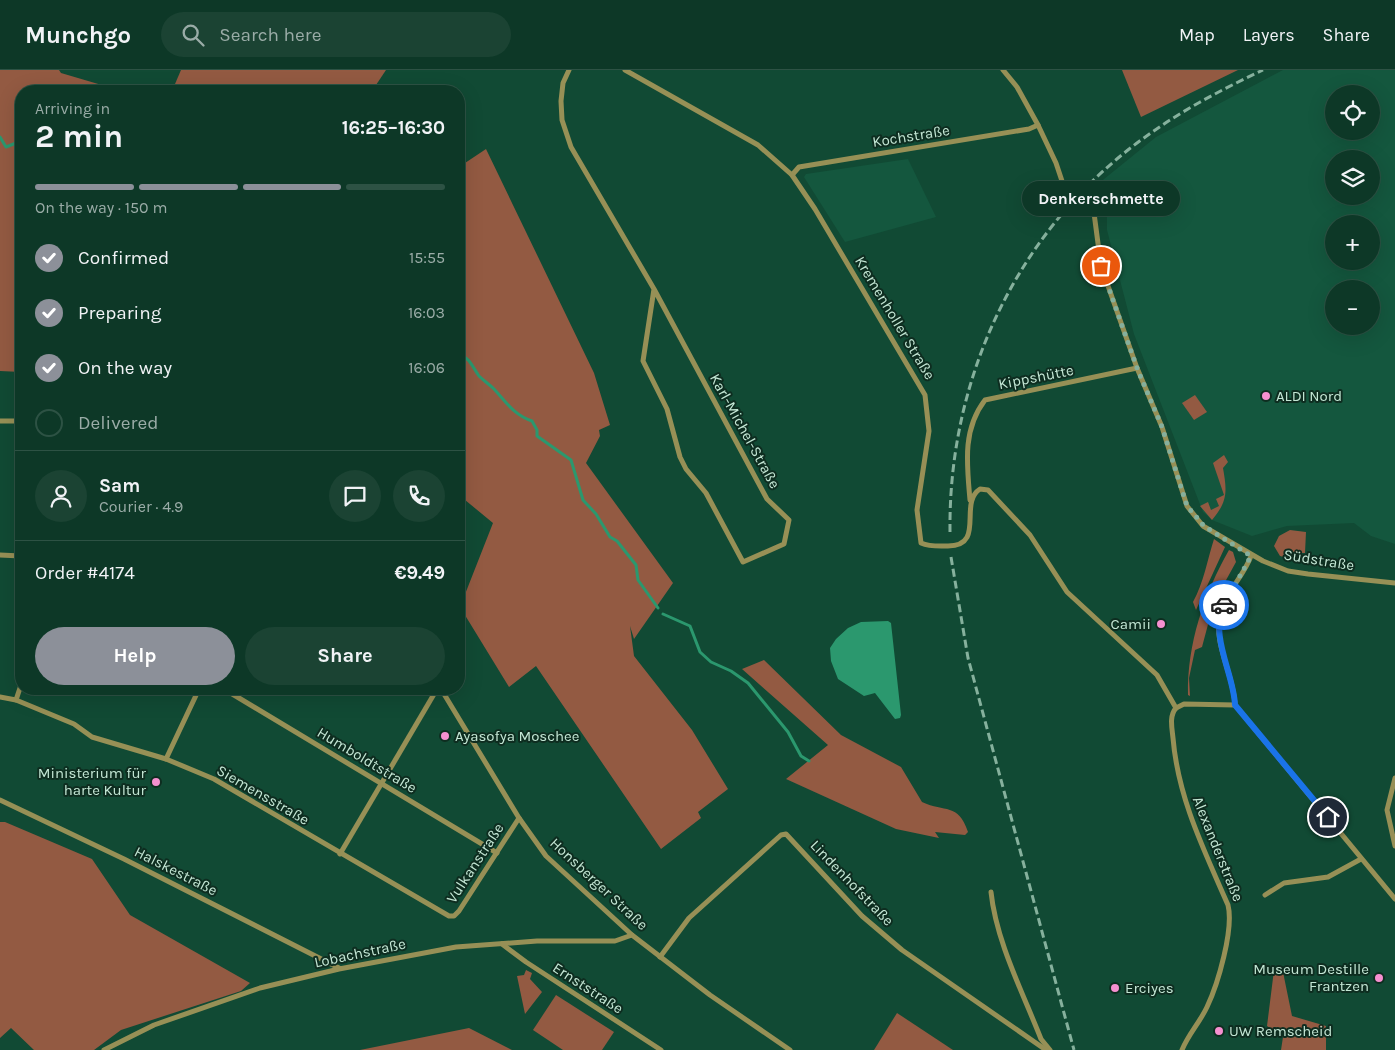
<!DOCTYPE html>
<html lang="en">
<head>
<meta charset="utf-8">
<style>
	body { margin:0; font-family:Karla,sans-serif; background:#1b4333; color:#f1f3f6; height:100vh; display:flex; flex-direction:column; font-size:19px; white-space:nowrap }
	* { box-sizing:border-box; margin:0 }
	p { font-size:16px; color:#9aaca7 }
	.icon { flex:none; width:28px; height:28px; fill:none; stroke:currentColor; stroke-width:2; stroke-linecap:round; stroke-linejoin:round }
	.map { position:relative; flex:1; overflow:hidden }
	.sheet { position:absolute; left:15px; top:15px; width:450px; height:610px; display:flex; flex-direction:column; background:#0d3827; border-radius:20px; box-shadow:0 5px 20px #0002,0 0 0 1px #2d5244 }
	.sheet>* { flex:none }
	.tools { position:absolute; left:1325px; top:15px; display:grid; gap:10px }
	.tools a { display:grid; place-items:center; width:55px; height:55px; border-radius:50%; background:#0d3827; box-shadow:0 5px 20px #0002,0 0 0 1px #2d5244; font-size:25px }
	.pin { position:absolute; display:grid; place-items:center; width:42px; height:42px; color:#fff; margin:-21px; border:2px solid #fff; border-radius:50%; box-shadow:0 1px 5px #0007 }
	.courier { position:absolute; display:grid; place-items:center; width:50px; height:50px; margin:-25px; border:4px solid #1a73e8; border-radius:50%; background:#fff; color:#222; box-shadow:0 1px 6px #0007 }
	.bubble { position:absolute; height:35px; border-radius:18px; background:#0d3827; box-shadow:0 5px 20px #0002,0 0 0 1px #2d5244; font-size:16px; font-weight:700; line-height:35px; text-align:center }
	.headline em { font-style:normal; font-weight:700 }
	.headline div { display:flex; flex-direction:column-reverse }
	.headline { display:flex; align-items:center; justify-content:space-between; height:85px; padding:0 20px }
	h1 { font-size:32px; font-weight:700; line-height:38px }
	.bar { display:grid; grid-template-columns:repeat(4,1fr); gap:8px 5px; align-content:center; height:60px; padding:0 20px }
	.bar i { height:6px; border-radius:4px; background:#2d5244 }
	.bar .on { background:#8c9099 }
	.bar p { grid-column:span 4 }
	.line { display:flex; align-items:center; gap:12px; padding:0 20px; border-top:1px solid #2d5244 }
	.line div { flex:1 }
	.round { display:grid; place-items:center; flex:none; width:52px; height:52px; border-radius:26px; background:#1b4333 }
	ol { padding:0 20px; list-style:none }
	li { display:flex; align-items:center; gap:15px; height:55px }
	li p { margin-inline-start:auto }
	li .icon { padding:5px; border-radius:50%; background:#8c9099; color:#fff; stroke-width:4 }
	li:last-child { color:#9aaca7 }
	li i { width:28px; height:28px; border:2px solid #2d5244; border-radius:50% }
	.button { display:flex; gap:10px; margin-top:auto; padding:10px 20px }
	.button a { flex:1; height:58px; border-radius:30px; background:#8c9099; color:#fff; font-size:20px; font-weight:700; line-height:58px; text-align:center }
	.button a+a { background:#1b4333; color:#f1f3f6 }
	header { display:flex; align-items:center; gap:30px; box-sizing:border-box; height:70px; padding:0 25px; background:#0d3827; border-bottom:1px solid #2d5244 }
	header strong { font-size:24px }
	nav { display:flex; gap:28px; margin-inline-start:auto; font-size:18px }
	.search { width:350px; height:45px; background:#1b4333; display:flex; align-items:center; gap:12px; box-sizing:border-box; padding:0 18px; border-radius:28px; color:#9aaca7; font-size:19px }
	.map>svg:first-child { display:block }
	.built { fill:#14573e; fill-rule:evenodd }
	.green { fill:#935a42 }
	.water { fill:#2b986e }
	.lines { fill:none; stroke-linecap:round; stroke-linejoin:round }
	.stream { stroke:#2b986e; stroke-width:3 }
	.minor { stroke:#979056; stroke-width:5 }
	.rail { stroke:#86b19d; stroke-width:3; stroke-dasharray:8 4; stroke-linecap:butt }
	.done { stroke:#85b09d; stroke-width:5; stroke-dasharray:0 9 }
	.route { stroke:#1a73e8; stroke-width:6 }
	.poi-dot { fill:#f690d0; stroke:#0e2d20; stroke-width:2 }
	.labels { text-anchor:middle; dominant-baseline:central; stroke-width:4; stroke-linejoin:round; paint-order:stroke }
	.street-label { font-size:15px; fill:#c4e7d5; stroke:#0e2d20 }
	.poi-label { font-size:15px; fill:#c4e7d5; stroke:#0e2d20; text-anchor:start }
</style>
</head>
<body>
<header>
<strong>Munchgo</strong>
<div class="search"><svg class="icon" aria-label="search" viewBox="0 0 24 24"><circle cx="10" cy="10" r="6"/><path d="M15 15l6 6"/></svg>Search here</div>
<nav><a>Map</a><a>Layers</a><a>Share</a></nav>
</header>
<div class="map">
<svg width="1395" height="980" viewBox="0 0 1395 980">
	<rect width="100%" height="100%" fill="#114a34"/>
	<!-- built -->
	<g class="built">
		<path d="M1283 0H1395V474L1371 466 1354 453 1287 456 1252 466 1212 450 1203 442 1134 264 1107 160V138L1088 122 1156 67ZM1334 24H1371V61H1334ZM1334 89H1371V126H1334ZM1334 154H1371V191H1334ZM1334 219H1371V256H1334Z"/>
		<path d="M908 89 936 147 845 172 804 107 806 104Z"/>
	</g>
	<!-- green -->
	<g class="green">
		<path d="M0 0H59L61 3 122 21H21V302L0 301Z"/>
		<path d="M181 0H386L372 21H172Z"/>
		<path d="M1122 0H1238L1141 47Z"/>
		<path d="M486 79 594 303 610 355 599 360 600 366 586 393 673 513 634 569 630 556 634 586 692 660 728 719 698 742 701 748 661 779 536 596 509 617 460 537 493 453 459 425V97Z"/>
		<path d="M1195 325 1207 342 1194 350 1182 333Z"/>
		<path d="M1224 385 1228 392 1223 398C1227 421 1228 431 1212 450L1200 436 1208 432 1211 440 1219 436 1216 429 1224 425 1213 393Z"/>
		<path d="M1290 460 1306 462 1305 483H1299L1298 491 1280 486 1274 476 1279 466Z"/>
		<path d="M1214 469 1225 477 1196 540 1193 532C1204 512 1207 491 1214 469Z"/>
		<path d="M1229 480 1233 482 1236 492 1214 532 1202 577 1195 580 1189 608 1190 626 1188 625C1187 574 1204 524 1229 480Z"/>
		<path d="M764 590 841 665 901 697 922 732C945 743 958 732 968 762L965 765 935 762 939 768 896 759 786 709 828 675 742 599Z"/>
		<path d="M0 752H5L92 789 130 845 250 913 241 921 121 960 94 980H34L11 958 0 968Z"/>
		<path d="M526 900 532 903 530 909 542 922 525 944 517 906 524 905Z"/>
		<path d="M1274 900 1283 902 1292 946 1326 956V980H1281L1283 967 1267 956Z"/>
		<path d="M556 925 614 962 602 980H563L533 960Z"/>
		<path d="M897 943 953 980H874Z"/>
		<path d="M469 958 512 980H360Z"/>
	</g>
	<!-- water -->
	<path class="water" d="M888 551 891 553 901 645 900 648 895 649 875 623 864 626 838 609 831 591 830 578 836 569 848 558 861 552Z"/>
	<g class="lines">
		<!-- stream -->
		<g class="stream">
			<path d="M0 67 6 77 21 71"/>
			<path d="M459 283C470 289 472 296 479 306 484 311 489 314 494 319 506 332 514 345 532 351L537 360V366L571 390 583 430 596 444 610 467 617 471 636 495 638 510 658 538"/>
			<path d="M663 544 690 556 700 582 711 592 731 601 748 613 788 662 801 686 809 691"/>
		</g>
		<!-- minor -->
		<g class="minor">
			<path d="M569 0 563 13 561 31 562 50 571 77 654 219 767 429 789 450 784 474 743 492 706 423 686 399 680 387 667 339 643 291 654 219"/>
			<path d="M625 0 758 75 792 105 815 139 925 325 929 361 917 440 921 473C930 477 939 476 948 476 986 476 958 433 980 419L988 420 1030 465 1067 522 1157 605 1176 638"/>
			<path d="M1003 0 1017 17 1038 55 1056 93 1063 114 1094 143 1101 196 1137 298 1162 357 1187 436 1203 456 1263 491 1288 501 1308 504 1395 513"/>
			<path d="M792 105 799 97 1029 59 1038 55"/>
			<path d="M0 351H21"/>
			<path d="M970 430C967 395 962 360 985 330L1137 298"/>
			<path d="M0 485 21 486"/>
			<path d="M224 619 497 783"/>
			<path d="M441 619 519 748 546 786 632 865 710 925 790 980"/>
			<path d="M0 627 16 630 74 654 92 667 166 689 214 709 449 846H454L459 841 519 748"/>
			<path d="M16 630 21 615"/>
			<path d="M1235 635C1234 605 1213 574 1220 544 1225 523 1244 506 1251 486"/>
			<path d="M1176 638C1169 646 1172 658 1173 668 1178 728 1204 780 1228 835 1234 859 1218 914 1207 937 1200 952 1188 965 1182 980"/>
			<path d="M1176 638 1184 634 1235 635 1395 829"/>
			<path d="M166 689 199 619"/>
			<path d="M1395 708 1387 740 1395 776"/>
			<path d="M0 730 124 789 339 898"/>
			<path d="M340 784 437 619"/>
			<path d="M991 822C996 871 1023 923 1041 969L1050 980"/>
			<path d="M1265 825 1284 813 1328 807 1361 789"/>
			<path d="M502 874 526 892 661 980"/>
			<path d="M660 887 689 848 771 774 781 765 786 764 862 846 902 880 1046 980"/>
			<path d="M104 980 154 955 260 918 339 899 456 877 537 871H615L632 865"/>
		</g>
		<!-- rail -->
		<g class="rail">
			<path d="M950 462C948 306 1019 156 1148 65 1184 39 1223 19 1263 0"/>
			<path d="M951 487 968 588 1074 980"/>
		</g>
	</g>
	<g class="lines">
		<!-- done -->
		<path class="done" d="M1101 196 1137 298 1162 357 1187 436 1204 456 1251 486 1224 535"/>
		<!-- route -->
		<path class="route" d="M1224 535C1209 566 1234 604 1235 635L1328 747"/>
	</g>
	<!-- markers -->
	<g class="poi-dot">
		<circle cx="1266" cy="326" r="5"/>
		<circle cx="1161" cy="554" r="5"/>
		<circle cx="445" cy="666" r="5"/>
		<circle cx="156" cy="712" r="5"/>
		<circle cx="1379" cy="908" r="5"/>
		<circle cx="1115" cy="918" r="5"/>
		<circle cx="1219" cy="961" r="5"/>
	</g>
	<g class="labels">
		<!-- street labels -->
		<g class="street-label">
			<text transform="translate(911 66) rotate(-9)">Kochstraße</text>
			<text transform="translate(895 248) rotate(59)">Kremenholler Straße</text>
			<text transform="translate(1036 307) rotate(-11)">Kippshütte</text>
			<text transform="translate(745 361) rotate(61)">Karl-Michel-Straße</text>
			<text transform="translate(1319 490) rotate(9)">Südstraße</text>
			<text transform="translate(367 690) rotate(31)">Humboldtstraße</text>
			<text transform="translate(263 725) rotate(30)">Siemensstraße</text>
			<text transform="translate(1218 779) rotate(68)">Alexanderstraße</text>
			<text transform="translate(475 793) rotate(-57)">Vulkanstraße</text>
			<text transform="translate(176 801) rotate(27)">Halskestraße</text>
			<text transform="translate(852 813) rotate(46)">Lindenhofstraße</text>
			<text transform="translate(599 814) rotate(43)">Honsberger Straße</text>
			<text transform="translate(360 883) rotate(-12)">Lobachstraße</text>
			<text transform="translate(588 918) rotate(33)">Ernststraße</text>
		</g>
		<!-- poi labels -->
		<g class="poi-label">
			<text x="1276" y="326">ALDI Nord</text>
			<text x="1151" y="554" text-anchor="end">Camii</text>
			<text x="455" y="666">Ayasofya Moschee</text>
			<text x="146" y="703" text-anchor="end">Ministerium für<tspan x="146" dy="17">harte Kultur</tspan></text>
			<text x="1369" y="899" text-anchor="end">Museum Destille<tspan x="1369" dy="17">Frantzen</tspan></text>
			<text x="1125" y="918">Erciyes</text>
			<text x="1229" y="961">UW Remscheid</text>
		</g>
	</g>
</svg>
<div class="tools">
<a><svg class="icon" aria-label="locate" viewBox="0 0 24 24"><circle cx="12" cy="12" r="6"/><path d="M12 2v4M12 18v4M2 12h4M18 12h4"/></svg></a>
<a><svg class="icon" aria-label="layers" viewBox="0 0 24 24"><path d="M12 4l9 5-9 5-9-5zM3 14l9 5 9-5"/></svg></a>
<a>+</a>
<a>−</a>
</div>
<div class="pin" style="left:1101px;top:196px;background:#ea580c"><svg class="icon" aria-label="bag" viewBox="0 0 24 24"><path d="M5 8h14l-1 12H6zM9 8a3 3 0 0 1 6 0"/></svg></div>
<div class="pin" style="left:1328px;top:747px;background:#1f2937"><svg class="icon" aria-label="home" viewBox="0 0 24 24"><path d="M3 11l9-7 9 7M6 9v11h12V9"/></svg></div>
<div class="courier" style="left:1224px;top:535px"><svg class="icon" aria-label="car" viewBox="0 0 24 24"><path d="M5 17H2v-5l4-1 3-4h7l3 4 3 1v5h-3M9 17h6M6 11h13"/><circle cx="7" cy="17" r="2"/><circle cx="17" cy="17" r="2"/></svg></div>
<div class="bubble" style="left:1022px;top:111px;width:158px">Denkerschmette</div>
<section class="sheet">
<div class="headline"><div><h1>2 min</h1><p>Arriving in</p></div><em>16:25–16:30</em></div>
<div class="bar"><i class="on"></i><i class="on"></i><i class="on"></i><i></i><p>On the way · 150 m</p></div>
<ol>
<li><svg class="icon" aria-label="check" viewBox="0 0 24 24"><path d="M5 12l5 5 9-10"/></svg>Confirmed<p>15:55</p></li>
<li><svg class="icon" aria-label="check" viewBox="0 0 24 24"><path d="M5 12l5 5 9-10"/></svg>Preparing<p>16:03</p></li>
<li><svg class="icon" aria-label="check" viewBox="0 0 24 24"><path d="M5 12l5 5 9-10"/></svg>On the way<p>16:06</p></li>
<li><i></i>Delivered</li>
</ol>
<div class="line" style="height:90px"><a class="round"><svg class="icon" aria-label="person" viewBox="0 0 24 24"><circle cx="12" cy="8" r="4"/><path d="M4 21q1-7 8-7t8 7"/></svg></a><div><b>Sam</b><p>Courier · 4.9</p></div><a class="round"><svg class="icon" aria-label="chat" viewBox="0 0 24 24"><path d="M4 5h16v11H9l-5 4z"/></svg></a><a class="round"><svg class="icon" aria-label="phone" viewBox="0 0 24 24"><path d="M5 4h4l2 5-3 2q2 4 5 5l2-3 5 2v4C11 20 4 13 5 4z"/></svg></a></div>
<div class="line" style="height:65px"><div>Order #4174</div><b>€9.49</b></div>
<div class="button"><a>Help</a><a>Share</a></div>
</section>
</div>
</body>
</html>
